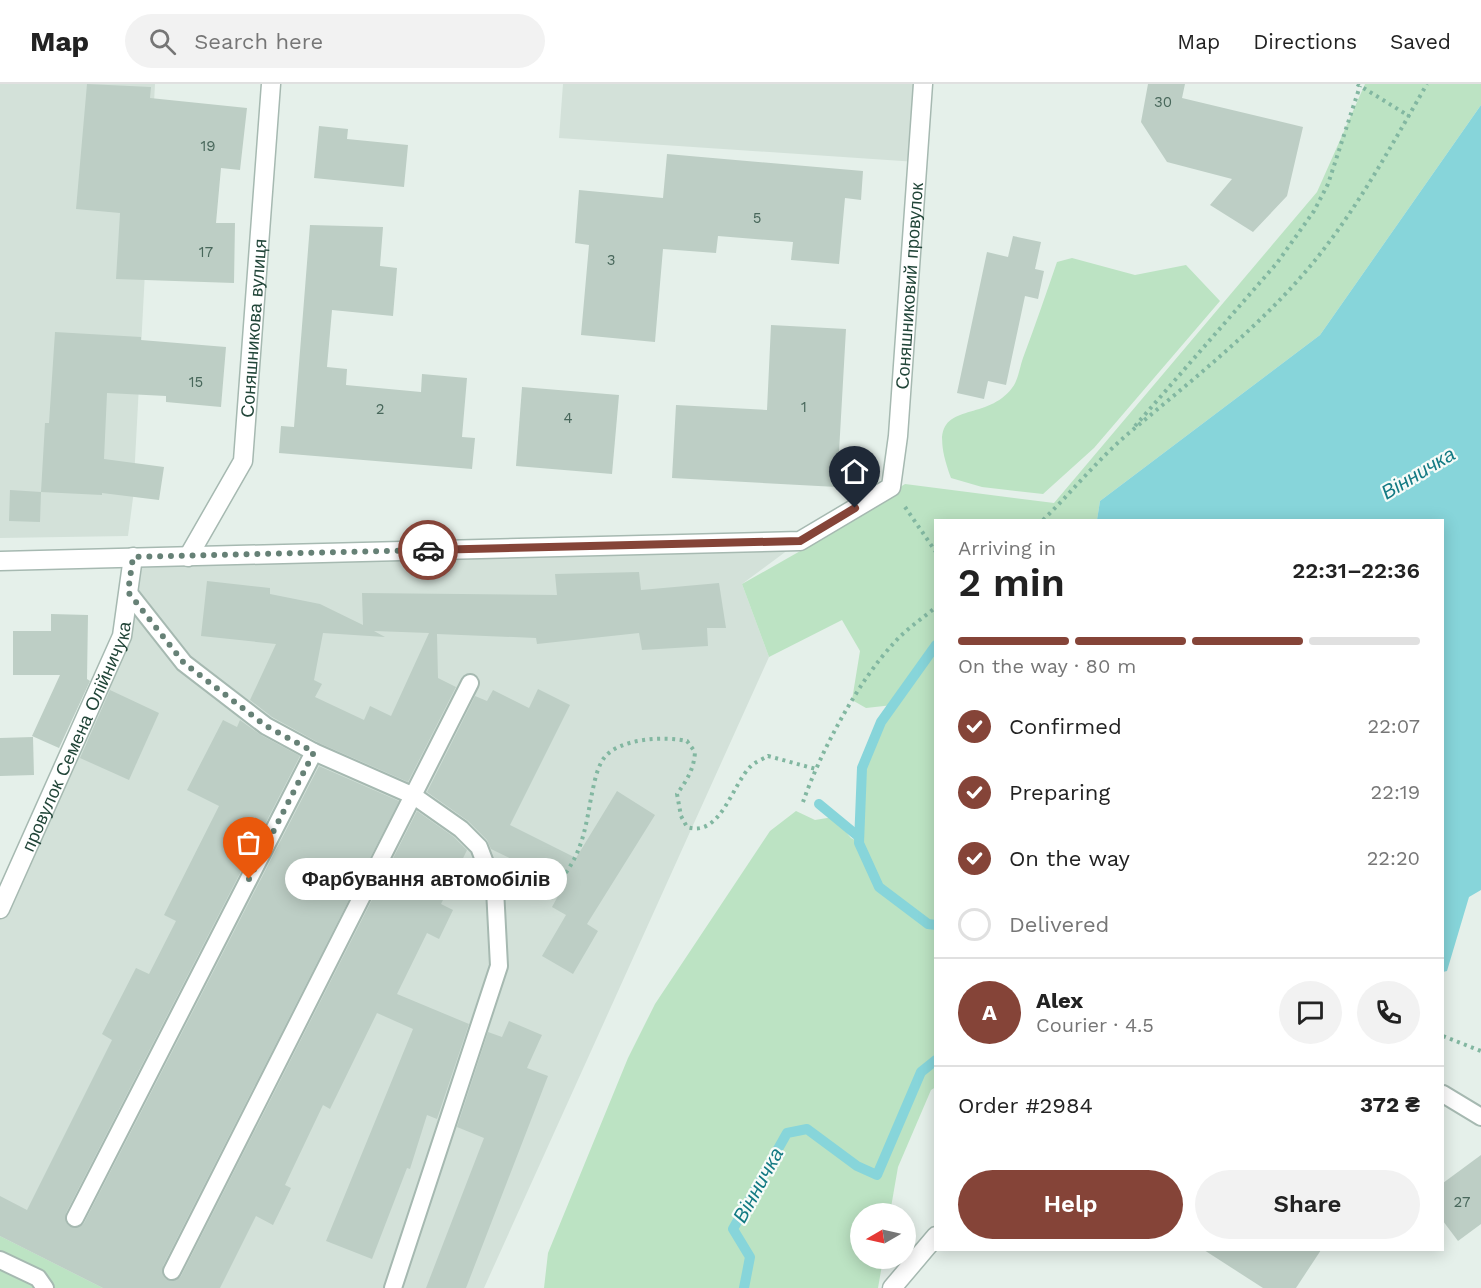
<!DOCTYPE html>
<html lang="en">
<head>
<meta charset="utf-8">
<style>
	body { margin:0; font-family:"Work Sans",sans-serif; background:#f2f2f2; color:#222; height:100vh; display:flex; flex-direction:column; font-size:22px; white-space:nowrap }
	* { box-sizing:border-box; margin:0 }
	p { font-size:20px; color:#767676 }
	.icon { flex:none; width:33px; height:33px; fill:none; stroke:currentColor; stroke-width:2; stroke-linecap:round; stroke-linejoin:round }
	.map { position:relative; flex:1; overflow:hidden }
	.details { position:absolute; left:934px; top:435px; width:510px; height:732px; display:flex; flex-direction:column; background:#fff; border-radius:0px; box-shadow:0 3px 15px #0003 }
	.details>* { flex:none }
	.needle { width:39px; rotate:261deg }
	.fabs { position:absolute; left:850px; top:1119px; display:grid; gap:12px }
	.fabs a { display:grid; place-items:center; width:66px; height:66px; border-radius:50%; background:#fff; box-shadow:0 3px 15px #0003; font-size:30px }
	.pin { position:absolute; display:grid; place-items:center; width:51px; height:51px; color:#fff; margin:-62px -26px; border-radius:50% 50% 50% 0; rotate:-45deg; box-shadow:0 0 6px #0007 }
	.pin .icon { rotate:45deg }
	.courier { position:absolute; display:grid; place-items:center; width:60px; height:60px; margin:-30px; border:4px solid #854438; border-radius:50%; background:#fff; color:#222; box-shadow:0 2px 8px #0007 }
	.bubble { position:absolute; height:42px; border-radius:21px; background:#fff; box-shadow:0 3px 15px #0003; font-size:20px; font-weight:600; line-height:42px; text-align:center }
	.overview em { font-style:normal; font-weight:600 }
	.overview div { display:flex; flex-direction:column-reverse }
	.overview { display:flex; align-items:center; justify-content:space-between; height:102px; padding:0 24px }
	h1 { font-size:39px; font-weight:600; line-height:45px }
	.bar { display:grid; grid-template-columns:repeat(4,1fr); gap:9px 6px; align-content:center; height:72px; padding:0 24px }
	.bar i { height:8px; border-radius:4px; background:#e0e0e0 }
	.bar .active { background:#854438 }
	.bar p { grid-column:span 4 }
	.line { display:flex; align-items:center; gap:15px; padding:0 24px; border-top:2px solid #e0e0e0 }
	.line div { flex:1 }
	.round { display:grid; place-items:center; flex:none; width:63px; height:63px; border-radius:32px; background:#f2f2f2 }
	ol { padding:0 24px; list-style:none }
	li { display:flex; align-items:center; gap:18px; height:66px }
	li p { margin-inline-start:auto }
	li .icon { padding:6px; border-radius:50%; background:#854438; color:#fff; stroke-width:4 }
	li:last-child { color:#767676 }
	li i { width:33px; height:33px; border:3px solid #e0e0e0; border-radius:50% }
	.action { display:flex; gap:12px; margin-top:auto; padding:12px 24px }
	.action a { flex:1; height:69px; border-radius:36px; background:#854438; color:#fff; font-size:24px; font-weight:600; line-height:69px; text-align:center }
	.action a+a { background:#f2f2f2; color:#222 }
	header { display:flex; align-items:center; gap:36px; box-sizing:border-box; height:84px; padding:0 30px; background:#fff; border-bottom:2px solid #e0e0e0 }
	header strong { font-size:28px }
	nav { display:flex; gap:33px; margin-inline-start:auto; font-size:21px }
	.search { width:420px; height:54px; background:#f2f2f2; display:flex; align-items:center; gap:15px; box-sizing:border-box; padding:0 21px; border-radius:33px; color:#767676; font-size:22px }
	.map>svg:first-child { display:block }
	.built { fill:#d3e1d9 }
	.green { fill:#bce3c3 }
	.water { fill:#87d5da }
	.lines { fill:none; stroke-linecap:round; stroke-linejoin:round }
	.stream { stroke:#87d5da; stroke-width:10 }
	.building { fill:#bdcec5; fill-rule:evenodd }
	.lane-casing { stroke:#a6b9b1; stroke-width:20 }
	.street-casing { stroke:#a6b9b1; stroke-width:21 }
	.path { stroke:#82b7a1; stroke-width:4; stroke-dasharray:3 4.5; stroke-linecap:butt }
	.lane { stroke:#fff; stroke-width:16 }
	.street { stroke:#fff; stroke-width:18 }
	.done { stroke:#668176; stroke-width:6; stroke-dasharray:0 10.8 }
	.route { stroke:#854438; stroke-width:8 }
	.labels { text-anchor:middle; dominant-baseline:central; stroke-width:4.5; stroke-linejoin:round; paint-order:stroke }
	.number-label { font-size:15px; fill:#48675b }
	.street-label { font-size:18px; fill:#214538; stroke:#f6fbf8 }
	.water-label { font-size:20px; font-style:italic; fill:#137a83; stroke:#f6fbf8 }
</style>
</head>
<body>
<header>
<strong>Map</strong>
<div class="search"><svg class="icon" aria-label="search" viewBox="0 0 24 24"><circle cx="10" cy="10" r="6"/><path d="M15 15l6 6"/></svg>Search here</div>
<nav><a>Map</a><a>Directions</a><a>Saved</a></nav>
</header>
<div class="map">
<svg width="1481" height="1204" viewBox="0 0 1481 1204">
	<rect width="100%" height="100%" fill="#e5f0ea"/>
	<!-- built -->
	<g class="built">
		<path d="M0 0H155L133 414 128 452 0 454Z"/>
		<path d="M563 0H923L917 78 559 54Z"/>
		<path d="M800 457 742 500 769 573 484 1204H103L0 1152V825L122 552 133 473Z"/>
	</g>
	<!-- green -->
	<g class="green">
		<path d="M1365 0H1481V21L1320 251 1100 417 1097 436H936V1003L931 1006 898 1083 890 1129 861 1130V1174L883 1175 878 1204H544L548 1169 628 974 655 920 770 747 796 727 815 736 833 733 851 754 859 758 862 684 885 633 893 621 866 624 852 616 860 567 842 536 769 573 742 500 802 466 905 400 1054 419 1317 108Z"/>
		<path d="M1072 174 1135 191 1186 181 1220 217 1094 364 1043 410 982 403 951 394C919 308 982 344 1012 304 1018 297 1020 282 1023 274 1035 242 1046 210 1057 178Z"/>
		<path d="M0 1152 103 1204H0Z"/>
	</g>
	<!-- water -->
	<path class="water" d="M1481 21V806L1469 813 1447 887 1443 888V436H1097L1100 417 1320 251Z"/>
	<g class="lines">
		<!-- stream -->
		<g class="stream">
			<path d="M936 561 881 638 862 684 859 759 879 803 928 840 936 841"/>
			<path d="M819 720 859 753"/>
			<path d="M744 1204 750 1173 733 1145 787 1049 807 1045 857 1082 877 1091 921 988 936 976"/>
		</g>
	</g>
	<!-- building -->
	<g class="building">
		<path d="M87 0 151 3 150 14 247 24 240 86 221 84 216 139H235L234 199 116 195 120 129 76 125Z"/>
		<path d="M1148 0H1185L1182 14 1303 43 1287 112 1253 148 1210 121 1232 95 1167 78 1141 38Z"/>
		<path d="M319 42 348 45 347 55 408 61 404 103 314 94Z"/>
		<path d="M667 70 863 87 861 116 845 114 839 180 791 176 793 158 718 152 716 169 663 165 655 258 581 251 589 161 575 159 579 106 663 114Z"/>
		<path d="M310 141 383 143 380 182 397 184 393 232 332 226 327 283 347 285 346 301 421 308 422 290 467 294 462 353 475 354 472 385 279 369 281 342 294 343Z"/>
		<path d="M1013 152 1041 158 1035 185 1044 187 1038 215 1025 212 1006 301 988 297 984 315 957 309 987 168 1008 173Z"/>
		<path d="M771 241 846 245 837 403 672 394 676 321 767 326Z"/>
		<path d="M55 248 141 253V256L226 263 221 323 166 318V312L107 309 104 375 164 383 159 416 102 409V411L41 408 45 339H49Z"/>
		<path d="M522 303 619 311 612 390 516 382Z"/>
		<path d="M10 406 41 408 40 438 9 437Z"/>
		<path d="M639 488 641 506 719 499 726 544H707L708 562 642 566 639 549 537 560 536 554 437 550 438 594 456 603 408 698 319 659 272 633 250 616 276 560 201 552 207 497 270 504V510L320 520 363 541 362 509 557 511 555 490ZM374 547 429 549 391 632 370 622 364 636 315 613 322 600 314 596 323 549 385 553Z"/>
		<path d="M51 530 88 531 87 595 90 597 59 664 32 652 60 591H13V547H51Z"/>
		<path d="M538 605 570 621 510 741 576 774 617 707 655 731 587 840 598 847 573 890 542 872 566 831 552 823 564 801 491 765 487 756 468 737 427 708 475 612 487 617 493 606 529 624Z"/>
		<path d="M110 606 159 629 129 696 80 674Z"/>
		<path d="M223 636 237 643 240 636 261 651 300 672 66 1129 67 1140 76 1144 84 1139 319 682 399 717 163 1182 164 1193 173 1197 181 1192 417 727 454 753 467 766 441 820 453 826 439 855 427 849 397 910 469 940 437 1035 427 1031 410 1085 407 1084 372 1175 326 1157 413 945 377 929 330 1025 323 1021 285 1101 291 1104 273 1141 256 1132 220 1204H103L0 1152V1112L27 1126 112 956 102 950 136 884 149 890 176 837 164 831 219 722 187 706Z"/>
		<path d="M33 653 34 691 0 692V654Z"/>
		<path d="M509 937 542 951 527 984 548 992 466 1204H426L484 1054 457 1043 488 948 502 953Z"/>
		<path d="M1481 1071V1140L1458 1157 1443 1137V1099Z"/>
		<path d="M1204 1166H1321L1296 1204H1263Z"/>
	</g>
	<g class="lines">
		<!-- lane casing -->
		<g class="lane-casing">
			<g id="lane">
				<path d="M128 508 184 579 266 642 314 668 414 712 461 745 479 763 495 805 499 882 393 1204"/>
				<path d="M1443 1010 1481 1033"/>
				<path d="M75 1134 314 668"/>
				<path d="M0 1176 38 1194 45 1204"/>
				<path d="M172 1187 470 599"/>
			</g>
		</g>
		<!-- street casing -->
		<g class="street-casing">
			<g id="street">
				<path id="s1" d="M188 473 243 377 271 0"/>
				<path id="s2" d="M0 477 800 457 891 403 898 352 923 0"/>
				<path id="s3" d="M0 825 122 552 133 473"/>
				<path d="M892 1204 936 1152"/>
			</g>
		</g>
		<!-- path -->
		<g class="path">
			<path d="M1357 0 1409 32"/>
			<path d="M1135 342 1277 179 1314 127 1328 100 1360 2"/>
			<path d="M905 423 936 468"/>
			<path d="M1043 436C1072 408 1098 375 1129 349 1192 296 1259 244 1312 180 1358 124 1391 62 1427 0"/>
			<path d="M803 718C820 669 858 597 894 559 906 545 922 535 936 523"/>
			<path d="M522 812C543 813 551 808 564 791 582 768 586 742 591 714 594 701 596 685 604 674 619 654 665 652 687 657L695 668C694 685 687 696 677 710L681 732 687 743C721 754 732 700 751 682 755 678 763 675 768 672L816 685"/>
			<path d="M1443 952 1481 967"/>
		</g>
		<!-- lane -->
		<use href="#lane" class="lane"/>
		<!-- street -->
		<use href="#street" class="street"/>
	</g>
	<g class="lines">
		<!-- done -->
		<path class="done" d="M249 795 314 668 266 642 184 579 128 508 133 473 428 466"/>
		<!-- route -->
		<path class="route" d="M428 466 800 457 855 424"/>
	</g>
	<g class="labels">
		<!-- number labels -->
		<g class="number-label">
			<text x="1163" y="18">30</text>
			<text x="208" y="62">19</text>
			<text x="757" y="134">5</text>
			<text x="206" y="168">17</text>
			<text x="611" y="176">3</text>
			<text x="196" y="298">15</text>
			<text x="804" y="323">1</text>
			<text x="380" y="325">2</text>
			<text x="568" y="334">4</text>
			<text x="1462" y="1118">27</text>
		</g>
		<!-- street labels -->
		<g class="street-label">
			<text stroke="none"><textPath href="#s2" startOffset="1108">Соняшниковий провулок</textPath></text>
			<text stroke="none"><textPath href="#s1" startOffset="244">Соняшникова вулиця</textPath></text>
			<text stroke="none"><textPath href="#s3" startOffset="189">провулок Семена Олійничука</textPath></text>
		</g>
		<!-- water labels -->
		<g class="water-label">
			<text transform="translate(1418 389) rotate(-31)">Вінничка</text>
			<text transform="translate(758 1101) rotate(-61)">Вінничка</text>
		</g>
	</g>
</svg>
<div class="fabs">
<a><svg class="needle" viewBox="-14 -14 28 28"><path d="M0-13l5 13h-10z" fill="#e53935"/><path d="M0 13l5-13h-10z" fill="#767676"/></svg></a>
</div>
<div class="pin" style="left:249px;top:795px;background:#ea580c"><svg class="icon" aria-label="bag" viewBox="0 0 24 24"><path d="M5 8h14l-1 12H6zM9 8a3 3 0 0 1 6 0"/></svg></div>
<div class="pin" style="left:855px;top:424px;background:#1f2937"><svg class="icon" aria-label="home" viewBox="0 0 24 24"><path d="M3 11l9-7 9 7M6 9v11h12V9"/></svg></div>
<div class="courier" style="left:428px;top:466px"><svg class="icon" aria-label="car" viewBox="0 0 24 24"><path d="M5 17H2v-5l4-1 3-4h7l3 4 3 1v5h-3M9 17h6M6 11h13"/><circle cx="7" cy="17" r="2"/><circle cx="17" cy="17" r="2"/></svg></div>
<div class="bubble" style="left:285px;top:774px;width:282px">Фарбування автомобілів</div>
<section class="details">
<div class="overview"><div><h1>2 min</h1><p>Arriving in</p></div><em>22:31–22:36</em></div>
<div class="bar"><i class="active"></i><i class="active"></i><i class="active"></i><i></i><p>On the way · 80 m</p></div>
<ol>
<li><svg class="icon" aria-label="check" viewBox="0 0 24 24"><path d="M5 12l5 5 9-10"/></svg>Confirmed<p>22:07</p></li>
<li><svg class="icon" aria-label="check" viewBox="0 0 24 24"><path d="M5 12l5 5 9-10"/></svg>Preparing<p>22:19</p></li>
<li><svg class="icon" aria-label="check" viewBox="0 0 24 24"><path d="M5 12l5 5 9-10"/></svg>On the way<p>22:20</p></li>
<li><i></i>Delivered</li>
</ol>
<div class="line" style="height:108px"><b class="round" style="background:#854438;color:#fff">A</b><div><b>Alex</b><p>Courier · 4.5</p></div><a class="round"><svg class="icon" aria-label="chat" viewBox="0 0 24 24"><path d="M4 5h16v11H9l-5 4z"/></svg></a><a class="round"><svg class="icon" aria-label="phone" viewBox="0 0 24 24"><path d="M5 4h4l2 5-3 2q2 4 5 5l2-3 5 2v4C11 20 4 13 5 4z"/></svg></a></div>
<div class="line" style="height:78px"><div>Order #2984</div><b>372 ₴</b></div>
<div class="action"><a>Help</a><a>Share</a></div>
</section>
</div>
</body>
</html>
